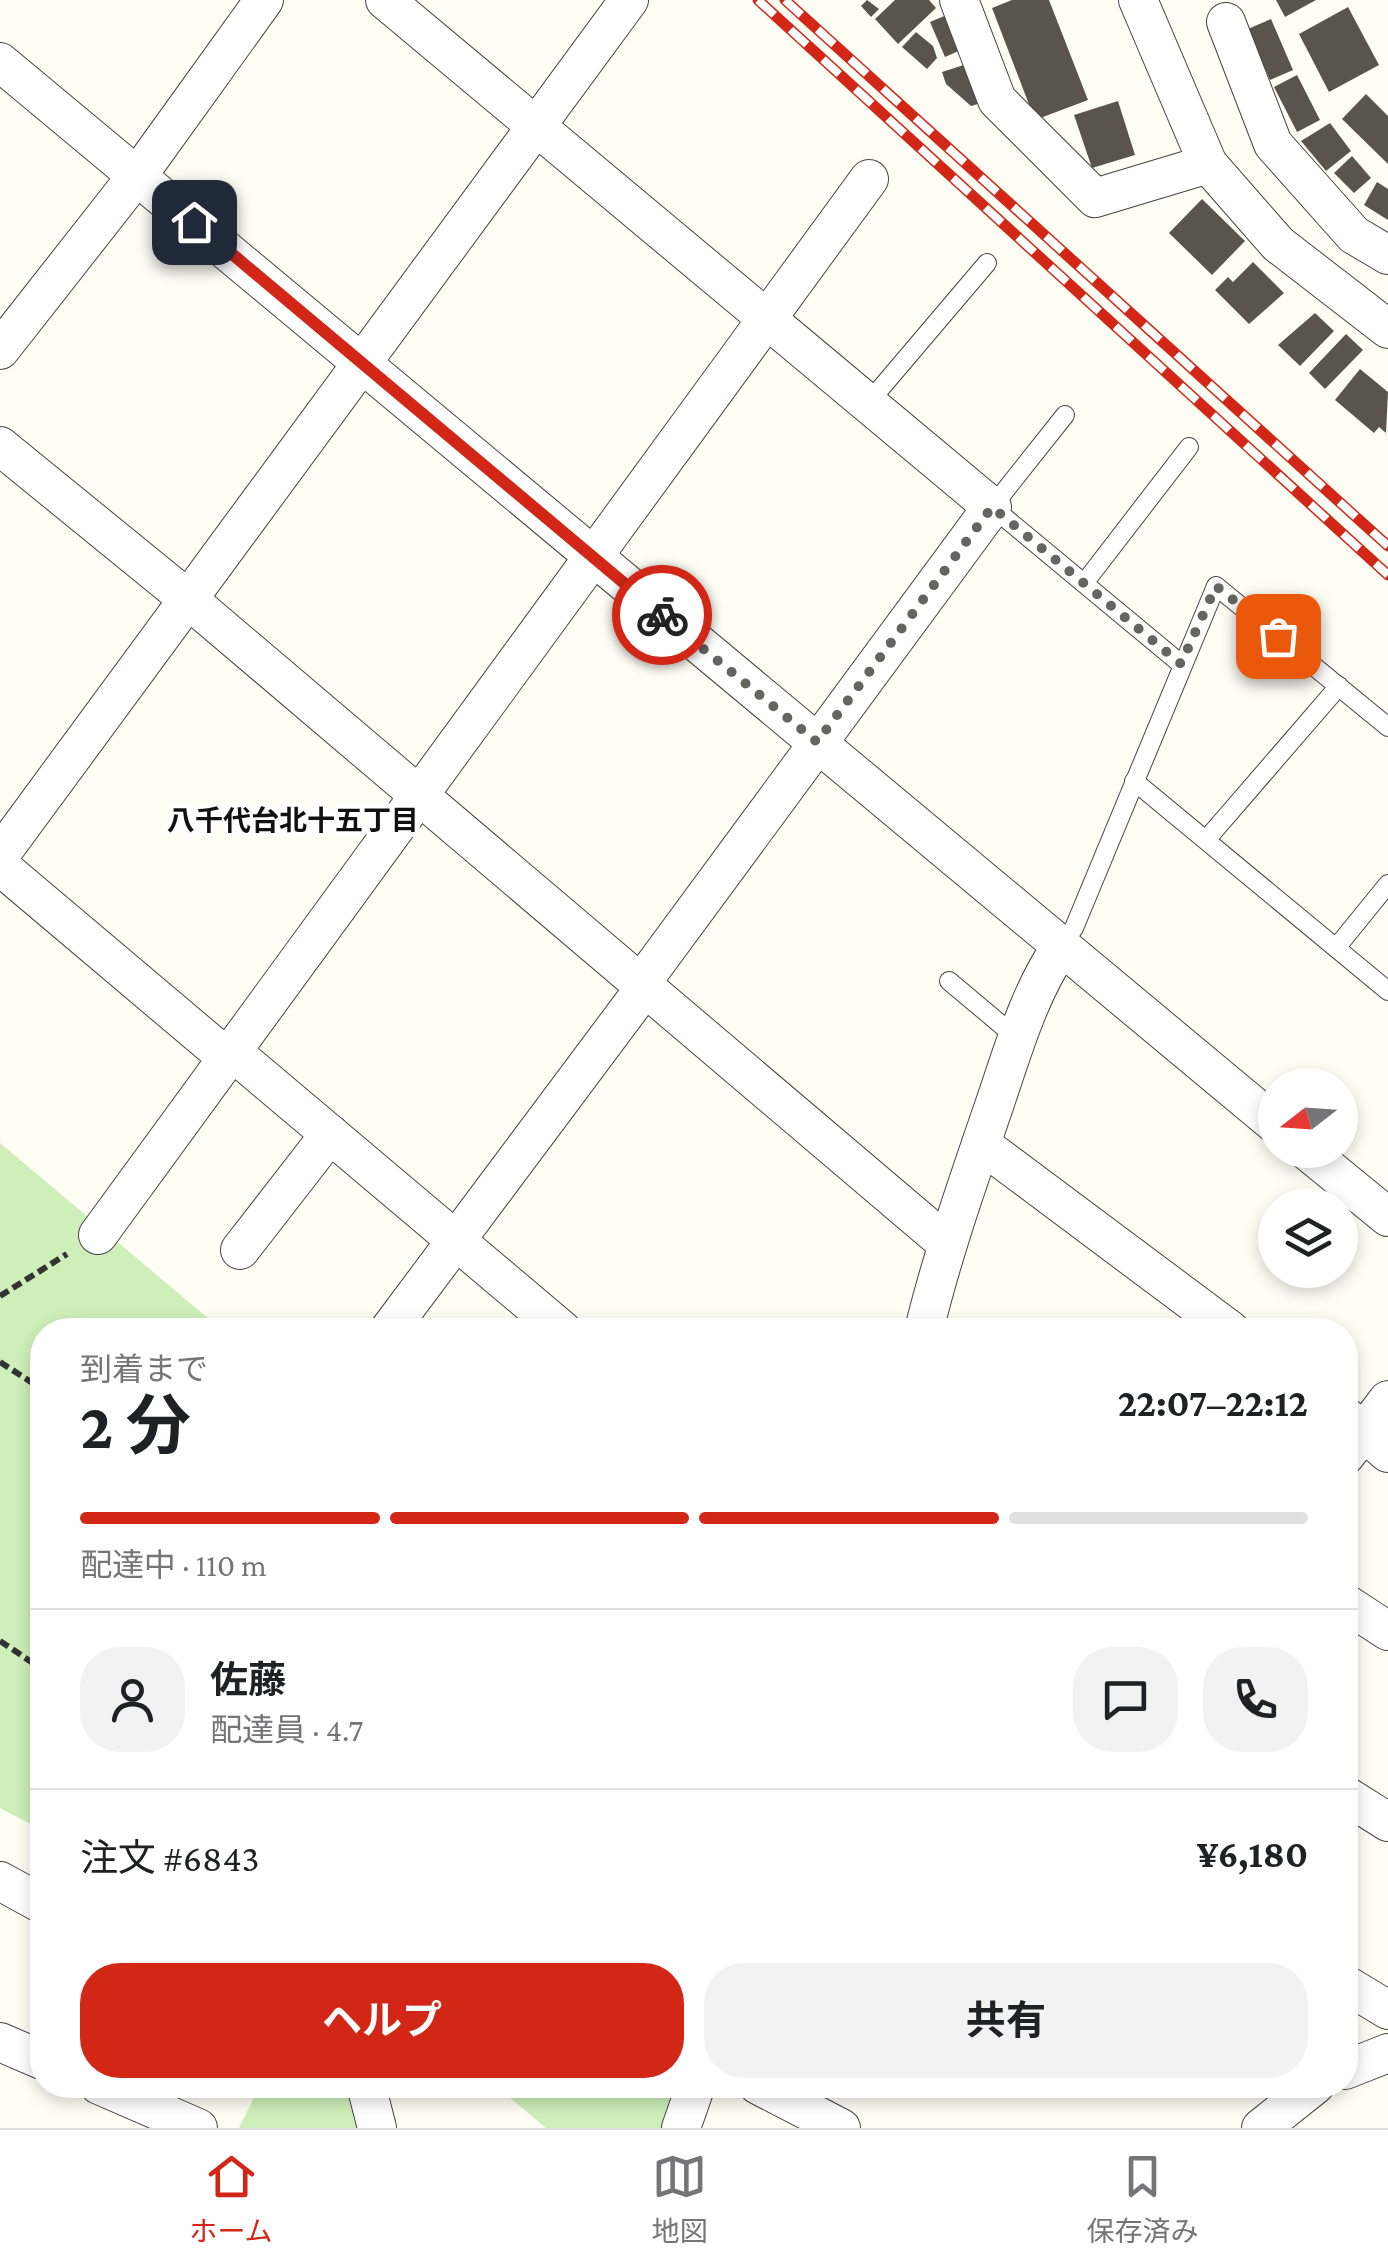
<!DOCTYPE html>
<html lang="ja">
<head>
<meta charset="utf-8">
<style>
	body { margin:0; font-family:"Crimson Pro","Noto Sans JP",serif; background:#f2f2f2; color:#202124; height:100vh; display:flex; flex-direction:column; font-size:38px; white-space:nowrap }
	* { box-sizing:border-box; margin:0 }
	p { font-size:32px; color:#757577 }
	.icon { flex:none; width:55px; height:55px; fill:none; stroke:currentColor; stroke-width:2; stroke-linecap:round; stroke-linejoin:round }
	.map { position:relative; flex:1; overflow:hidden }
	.panel { position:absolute; left:30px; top:1318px; width:1328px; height:780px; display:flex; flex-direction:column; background:#fff; border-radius:40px; box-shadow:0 5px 15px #0003 }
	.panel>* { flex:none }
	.needle { width:65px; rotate:253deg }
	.tools { position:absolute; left:1258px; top:1068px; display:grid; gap:20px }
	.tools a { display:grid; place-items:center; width:100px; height:100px; border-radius:50%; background:#fff; box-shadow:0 5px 15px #0003; font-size:50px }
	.pin { position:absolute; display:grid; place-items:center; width:85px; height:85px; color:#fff; margin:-42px; border-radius:20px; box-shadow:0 5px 15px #0006 }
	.courier { position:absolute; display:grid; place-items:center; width:100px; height:100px; margin:-50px; border:8px solid #d22717; border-radius:50%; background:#fff; color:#222; box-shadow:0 2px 12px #0007 }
	.head em { font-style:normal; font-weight:700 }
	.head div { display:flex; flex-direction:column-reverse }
	.head { display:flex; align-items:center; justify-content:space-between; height:170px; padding:0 50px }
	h1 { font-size:65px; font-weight:700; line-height:75px }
	.bar { display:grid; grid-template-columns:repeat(4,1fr); gap:15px 10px; align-content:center; height:120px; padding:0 50px }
	.bar i { height:12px; border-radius:8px; background:#e0e0e0 }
	.bar .selected { background:#d22717 }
	.bar p { grid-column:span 4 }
	.line { display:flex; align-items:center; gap:25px; padding:0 50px; border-top:2px solid #e0e0e0 }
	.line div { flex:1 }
	.round { display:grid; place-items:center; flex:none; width:105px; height:105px; border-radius:40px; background:#f2f2f2 }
	.action { display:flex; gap:20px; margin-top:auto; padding:20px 50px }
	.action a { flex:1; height:115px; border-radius:40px; background:#d22717; color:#fff; font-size:40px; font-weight:700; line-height:115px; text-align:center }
	.action a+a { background:#f2f2f2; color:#202124 }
	.tabs { display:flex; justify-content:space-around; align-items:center; height:140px; border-top:2px solid #e0e0e0; background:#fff; font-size:28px; color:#757577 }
	.tabs a { display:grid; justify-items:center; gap:5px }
	.tabs .selected { color:#d22717 }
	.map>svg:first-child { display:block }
	.green { fill:#ceefb9 }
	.building { fill:#5b544c }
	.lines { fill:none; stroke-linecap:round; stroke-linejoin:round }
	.service-casing { stroke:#444; stroke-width:20 }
	.minor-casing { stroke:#444; stroke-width:40 }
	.path { stroke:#333; stroke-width:6; stroke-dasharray:10 5; stroke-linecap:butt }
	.service { stroke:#fff; stroke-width:18 }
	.minor { stroke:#fff; stroke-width:38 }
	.rail-casing { stroke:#d22717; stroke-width:11 }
	.rail { stroke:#fff; stroke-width:8; stroke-dasharray:22; stroke-linecap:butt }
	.done { stroke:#646461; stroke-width:10; stroke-dasharray:0 18 }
	.route { stroke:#d22717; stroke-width:12 }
	.labels { text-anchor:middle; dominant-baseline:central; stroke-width:10; stroke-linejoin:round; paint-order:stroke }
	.neighbourhood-label { font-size:28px; font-weight:bold; fill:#111; stroke:#fff }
</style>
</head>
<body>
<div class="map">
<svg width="1388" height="2128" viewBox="0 0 1388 2128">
	<rect width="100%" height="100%" fill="#fffef5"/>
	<!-- green -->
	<g class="green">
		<path d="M0 1143 222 1330H42V1830L0 1808Z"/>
		<path d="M260 2085H361L371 2128H239Z"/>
		<path d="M495 2085H682L665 2128H546Z"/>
	</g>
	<!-- building -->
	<g class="building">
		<path d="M867 0 879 9 871 17 861 6Z"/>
		<path d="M895 0H929L936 8 898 44 875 19Z"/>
		<path d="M1012 0H1049L1088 100 1035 120 992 8Z"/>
		<path d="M1276 0H1316L1285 17Z"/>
		<path d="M1348 7 1379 65 1329 92 1299 34Z"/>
		<path d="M949 14 963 49 945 57 930 22Z"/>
		<path d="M1271 19 1293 70 1270 80 1248 29Z"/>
		<path d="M916 32 933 46 937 58 927 69 902 47Z"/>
		<path d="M973 62 985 102 971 106 946 84 942 72Z"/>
		<path d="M1297 75 1320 120 1297 132 1274 87Z"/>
		<path d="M1366 94 1388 116V164L1342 119Z"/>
		<path d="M1118 101 1135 155 1092 168 1074 115Z"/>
		<path d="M1330 123 1351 151 1326 171 1301 141Z"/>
		<path d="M1352 156 1371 178 1354 193 1334 173Z"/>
		<path d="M1377 182 1388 189V220L1364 205Z"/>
		<path d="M1202 199 1245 241 1212 275 1169 233Z"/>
		<path d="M1253 262 1284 293 1249 324 1215 290 1228 277 1233 282Z"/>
		<path d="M1315 313 1334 331 1300 366 1278 345Z"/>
		<path d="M1346 334 1363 350 1325 389 1309 373Z"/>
		<path d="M1360 369 1388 392 1386 433 1379 427 1374 433 1335 400Z"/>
	</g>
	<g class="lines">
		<!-- service casing -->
		<g class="service-casing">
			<g id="service">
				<path d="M869 402 987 263"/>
				<path d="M1065 415 992 507 1181 664"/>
				<path d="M1085 582 1189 447"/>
				<path d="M1134 781 1388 991"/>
				<path d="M1206 840 1339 686"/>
				<path d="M1061 947 1074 928 1216 586 1388 727"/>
				<path d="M1336 948 1388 884"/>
				<path d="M949 981 1017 1038"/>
			</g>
		</g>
		<!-- minor casing -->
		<g class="minor-casing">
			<g id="minor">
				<path d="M385 0 992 507 642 982"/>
				<path d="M959 0 997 100 1095 198 1208 164 1278 244 1388 329"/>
				<path d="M1138 0 1208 164"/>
				<path d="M1226 22 1273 144 1354 235 1388 255"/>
				<path d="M0 62 1275 1124"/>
				<path d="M0 350 146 164 264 0"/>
				<path d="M0 446 189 600 945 1242"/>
				<path d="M0 855 629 0"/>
				<path d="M0 866 225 1056"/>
				<path d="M229 1049 562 1330"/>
				<path d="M981 1144 1230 1330"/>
				<path d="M1306 1150 1388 1217"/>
				<path d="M98 1235 869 179"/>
				<path d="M240 1250 330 1134"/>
				<path d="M389 1330 646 986"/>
				<path d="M924 1330C943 1252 969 1179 995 1103 1013 1050 1029 994 1060 948"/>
				<path d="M1345 1416 1388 1453"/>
				<path d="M1345 1456 1388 1400"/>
				<path d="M1345 1603 1388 1631"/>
				<path d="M1345 1795 1388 1822"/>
				<path d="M0 1881 42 1904"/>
				<path d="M1345 1984 1388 2010"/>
				<path d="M0 2042 42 2060"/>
				<path d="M1345 2070 1388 2053"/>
				<path d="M99 2085 198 2128"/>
				<path d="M366 2085 377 2128"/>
				<path d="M758 2085 841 2128"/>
				<path d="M681 2128 696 2085"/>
				<path d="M1261 2128 1315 2085"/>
			</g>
		</g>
		<!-- path -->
		<g class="path">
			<path d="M0 1296 67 1254"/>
			<path d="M0 1362 42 1389"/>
			<path d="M0 1641 42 1669"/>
		</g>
		<!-- service -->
		<use href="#service" class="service"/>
		<!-- minor -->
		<use href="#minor" class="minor"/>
		<!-- rail casing -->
		<g class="rail-casing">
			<g id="rail">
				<path d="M758 0 1388 575"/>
				<path d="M785 0 1388 546"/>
			</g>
		</g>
		<!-- rail -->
		<use href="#rail" class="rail"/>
	</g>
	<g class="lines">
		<!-- done -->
		<path class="done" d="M662 615 817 742 992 507 1181 664 1216 586 1278 636"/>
		<!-- route -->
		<path class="route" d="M194 222 662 615"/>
	</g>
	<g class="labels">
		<!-- neighbourhood labels -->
		<g class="neighbourhood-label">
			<text x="293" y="820">八千代台北十五丁目</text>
		</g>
	</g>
</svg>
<div class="tools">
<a><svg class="needle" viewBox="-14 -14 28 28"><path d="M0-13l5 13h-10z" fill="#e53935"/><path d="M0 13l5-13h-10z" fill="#757577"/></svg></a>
<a><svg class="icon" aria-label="layers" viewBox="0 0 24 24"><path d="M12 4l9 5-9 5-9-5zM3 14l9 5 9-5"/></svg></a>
</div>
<div class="pin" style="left:1278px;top:636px;background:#ea580c"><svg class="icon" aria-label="bag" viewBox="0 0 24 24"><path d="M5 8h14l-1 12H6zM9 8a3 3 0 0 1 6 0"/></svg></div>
<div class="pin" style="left:194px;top:222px;background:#1f2937"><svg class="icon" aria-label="home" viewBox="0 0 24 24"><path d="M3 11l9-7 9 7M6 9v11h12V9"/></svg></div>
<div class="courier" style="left:662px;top:615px"><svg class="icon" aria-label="bike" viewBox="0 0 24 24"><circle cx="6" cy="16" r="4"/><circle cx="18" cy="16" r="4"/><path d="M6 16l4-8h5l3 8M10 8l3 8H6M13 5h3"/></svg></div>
<section class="panel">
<div class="head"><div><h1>2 分</h1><p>到着まで</p></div><em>22:07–22:12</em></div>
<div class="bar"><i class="selected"></i><i class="selected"></i><i class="selected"></i><i></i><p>配達中 · 110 m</p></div>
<div class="line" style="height:180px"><a class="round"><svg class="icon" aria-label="person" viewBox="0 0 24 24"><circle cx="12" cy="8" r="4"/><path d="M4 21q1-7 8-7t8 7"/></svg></a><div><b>佐藤</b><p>配達員 · 4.7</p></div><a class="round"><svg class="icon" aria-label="chat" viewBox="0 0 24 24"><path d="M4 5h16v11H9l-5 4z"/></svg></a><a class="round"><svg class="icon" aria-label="phone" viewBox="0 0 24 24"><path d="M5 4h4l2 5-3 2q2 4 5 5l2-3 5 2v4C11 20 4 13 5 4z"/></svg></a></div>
<div class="line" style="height:130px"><div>注文 #6843</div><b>¥6,180</b></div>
<div class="action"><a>ヘルプ</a><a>共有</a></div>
</section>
</div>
<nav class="tabs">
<a class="selected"><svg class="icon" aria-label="home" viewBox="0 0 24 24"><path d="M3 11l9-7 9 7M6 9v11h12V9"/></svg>ホーム</a>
<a><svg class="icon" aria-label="map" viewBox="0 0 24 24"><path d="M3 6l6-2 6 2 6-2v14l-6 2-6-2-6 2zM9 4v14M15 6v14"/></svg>地図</a>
<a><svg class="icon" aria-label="saved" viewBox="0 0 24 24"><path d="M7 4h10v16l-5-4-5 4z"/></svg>保存済み</a>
</nav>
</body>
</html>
